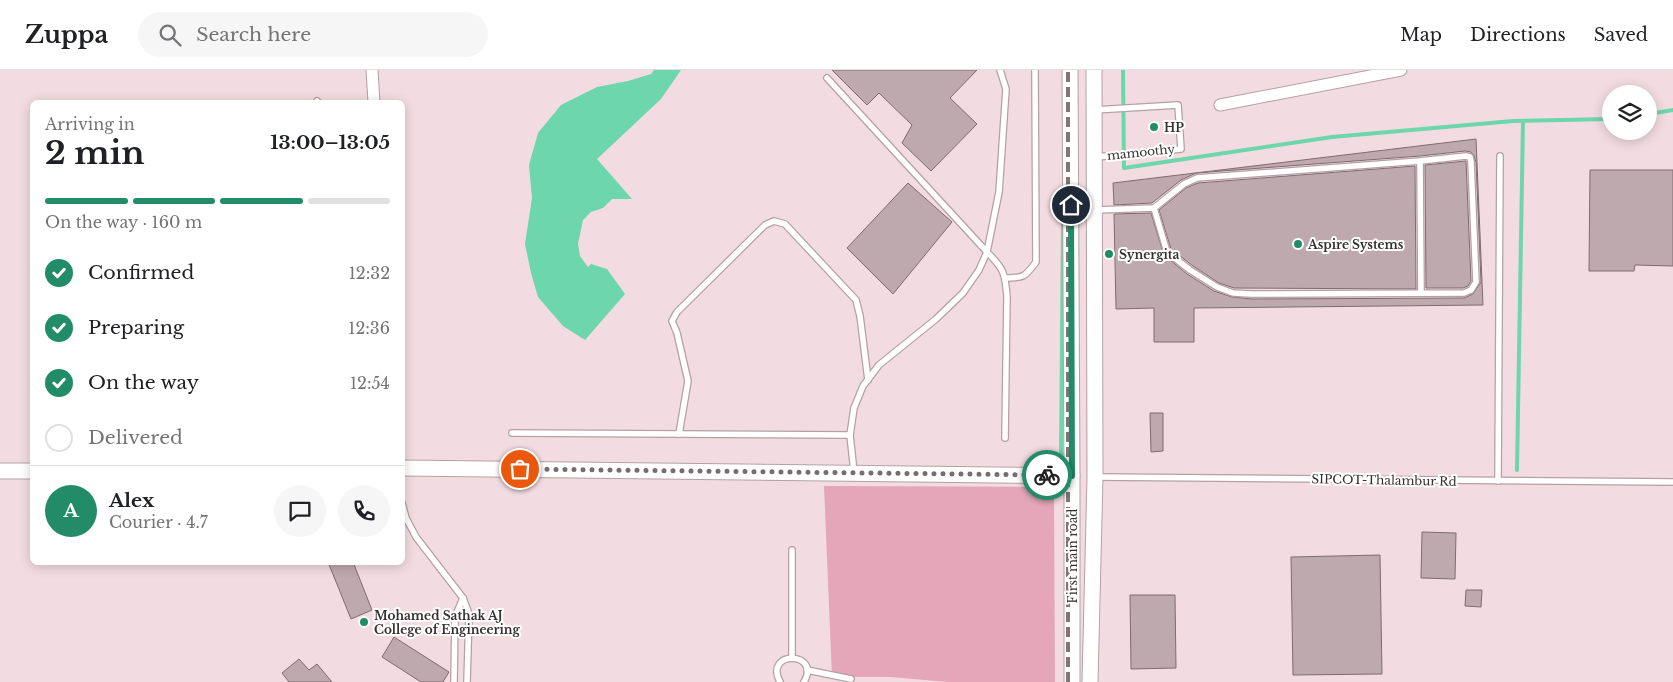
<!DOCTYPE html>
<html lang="en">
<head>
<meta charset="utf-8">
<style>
	body { margin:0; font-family:"Libre Baskerville",serif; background:#f6f6f6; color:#202124; height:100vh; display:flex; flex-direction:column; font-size:19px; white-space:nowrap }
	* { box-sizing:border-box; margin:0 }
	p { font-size:16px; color:#757577 }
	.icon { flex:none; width:28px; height:28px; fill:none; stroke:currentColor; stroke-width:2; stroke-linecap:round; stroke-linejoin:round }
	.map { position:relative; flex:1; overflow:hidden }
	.drawer { position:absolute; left:30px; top:30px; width:375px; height:465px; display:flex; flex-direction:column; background:#fff; border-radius:8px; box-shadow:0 2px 12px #0003 }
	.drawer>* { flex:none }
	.controls { position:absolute; left:1602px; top:15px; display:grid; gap:10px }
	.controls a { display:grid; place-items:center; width:55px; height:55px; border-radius:50%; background:#fff; box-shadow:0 2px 12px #0003; font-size:25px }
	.pin { position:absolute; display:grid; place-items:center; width:42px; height:42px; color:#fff; margin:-21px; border:2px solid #fff; border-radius:50%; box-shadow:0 1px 5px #0007 }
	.courier { position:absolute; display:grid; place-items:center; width:50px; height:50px; margin:-25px; border:4px solid #228c69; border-radius:50%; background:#fff; color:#222; box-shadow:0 1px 6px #0007 }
	.summary em { font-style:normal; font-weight:700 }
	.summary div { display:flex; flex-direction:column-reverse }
	.summary { display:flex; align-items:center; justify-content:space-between; height:85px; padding:0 15px }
	h1 { font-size:32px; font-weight:700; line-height:38px }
	.bar { display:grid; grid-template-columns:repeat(4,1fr); gap:8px 5px; align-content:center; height:60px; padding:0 15px }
	.bar i { height:6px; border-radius:4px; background:#e0e0e0 }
	.bar .current { background:#228c69 }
	.bar p { grid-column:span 4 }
	.line { display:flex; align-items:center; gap:12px; padding:0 15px; border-top:1px solid #e0e0e0 }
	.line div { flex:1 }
	.round { display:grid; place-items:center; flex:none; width:52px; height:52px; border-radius:26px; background:#f6f6f6 }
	ol { padding:0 15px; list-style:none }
	li { display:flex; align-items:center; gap:15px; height:55px }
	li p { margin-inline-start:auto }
	li .icon { padding:5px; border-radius:50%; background:#228c69; color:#fff; stroke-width:4 }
	li:last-child { color:#757577 }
	li i { width:28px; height:28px; border:2px solid #e0e0e0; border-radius:50% }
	header { display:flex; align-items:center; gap:30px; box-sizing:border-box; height:70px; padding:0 25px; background:#fff; border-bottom:1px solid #e0e0e0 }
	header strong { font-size:24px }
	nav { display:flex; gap:28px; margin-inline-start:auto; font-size:18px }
	.search { width:350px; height:45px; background:#f6f6f6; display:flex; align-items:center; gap:12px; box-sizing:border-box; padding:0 18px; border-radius:28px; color:#757577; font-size:19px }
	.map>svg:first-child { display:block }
	.green { fill:#e4a6b8 }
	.water { fill:#6dd6ad }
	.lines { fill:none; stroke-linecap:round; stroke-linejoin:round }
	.stream { stroke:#6dd6ad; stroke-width:4 }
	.building { fill:#bea9ae; stroke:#7f6b71 }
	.lane-casing { stroke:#b5a0a5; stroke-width:8 }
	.street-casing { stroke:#b5a0a5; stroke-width:13 }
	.secondary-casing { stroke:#b5a0a5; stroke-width:17 }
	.lane { stroke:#fff; stroke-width:5.5 }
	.street { stroke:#fff; stroke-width:11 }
	.secondary { stroke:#fff; stroke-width:15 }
	.rail { stroke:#827477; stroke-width:4; stroke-dasharray:10 5; stroke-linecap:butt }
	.done { stroke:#786c6f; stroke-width:5; stroke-dasharray:0 9 }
	.route { stroke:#228c69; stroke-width:6 }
	.poi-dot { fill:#228c69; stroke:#fff; stroke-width:2 }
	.labels { text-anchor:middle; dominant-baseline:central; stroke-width:4; stroke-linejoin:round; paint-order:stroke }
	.poi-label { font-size:12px; font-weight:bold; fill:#372f31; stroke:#fff; text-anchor:start }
	.street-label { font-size:12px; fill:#372f31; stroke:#fff }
</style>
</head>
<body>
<header>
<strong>Zuppa</strong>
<div class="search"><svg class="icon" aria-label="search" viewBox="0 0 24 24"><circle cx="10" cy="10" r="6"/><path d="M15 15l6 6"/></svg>Search here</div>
<nav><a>Map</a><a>Directions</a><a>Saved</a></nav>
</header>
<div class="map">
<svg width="1673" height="612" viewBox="0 0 1673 612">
	<rect width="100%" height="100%" fill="#f2dce1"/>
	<!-- green -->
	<path class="green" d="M824 416 1054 417 1055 612H948L890 607H832Z"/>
	<!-- water -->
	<path class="water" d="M654 0H681L661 29 597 89 632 129H612L603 138 591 142 583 150 578 174 580 186 588 197 591 194 607 199 625 224 585 270 563 256 538 227 531 203 525 174 532 128 529 95 538 63 561 35 597 17 628 11 651 4Z"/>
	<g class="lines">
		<!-- stream -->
		<g class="stream">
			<path d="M1123 0 1124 98 1332 67 1513 51 1611 49"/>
			<path d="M1649 44 1673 40"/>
			<path d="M1061 388 1063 153"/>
			<path d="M1517 400 1523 51"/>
		</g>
	</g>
	<!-- building -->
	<g class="building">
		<path d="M832 0H977L950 28 977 54 931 101 902 73 912 55 879 23 867 35Z"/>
		<path d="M1476 69 1483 235 1194 238V272H1154V238L1116 239 1114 144 1151 143 1164 185 1187 204 1214 221 1232 227 1252 229 1464 228 1473 224 1481 212 1476 92 1474 86 1471 82 1465 81 1420 86 1196 103 1181 110 1152 133 1114 135 1113 113Z"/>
		<path d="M1466 91 1471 211 1468 216 1463 218H1426L1425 95Z"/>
		<path d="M1415 96 1416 219 1234 218 1219 213 1193 196 1171 179 1159 140 1186 118 1198 113Z"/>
		<path d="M1590 100H1673V196L1635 195 1634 201H1589Z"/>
		<path d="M908 113 952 152 893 224 847 178Z"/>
		<path d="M1150 343H1163V381L1151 382Z"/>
		<path d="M1422 462 1456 463 1455 509 1421 508Z"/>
		<path d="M1380 485 1382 604 1293 605 1291 487Z"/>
		<path d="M328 492H353L372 540 351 549Z"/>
		<path d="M1466 520H1482L1481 537 1465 536Z"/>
		<path d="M1130 525H1175L1176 598 1131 599Z"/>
		<path d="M394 567 449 602 443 612H421L382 587Z"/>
		<path d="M299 589 309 600 317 594 332 612H289L282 603Z"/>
	</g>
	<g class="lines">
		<!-- lane casing -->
		<g class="lane-casing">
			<g id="lane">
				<path d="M827 8 987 182C1004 199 1005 203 1007 226L1005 368"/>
				<path d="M317 31 318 32"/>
				<path d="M1094 40 1178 35 1181 79 1096 87"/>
				<path d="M1420 91 1421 223"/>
				<path d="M1096 140 1154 138 1184 114 1197 108 1420 91 1466 86 1470 87 1471 92 1476 212 1471 220 1464 223 1252 224 1233 223 1217 217 1190 200 1167 182 1154 138"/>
				<path d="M1005 208C1024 208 1025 207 1036 192L1035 0"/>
				<path d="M512 363 850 365"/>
				<path d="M679 364 688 311 677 263 672 251 677 242 765 155 774 151 785 154 856 230 860 246 868 310"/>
				<path d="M854 402 850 365 854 338 863 316 879 295 936 249 963 223 979 200 987 182 999 122 1006 19 1000 0"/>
				<path d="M1097 407 1673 412"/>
				<path d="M1498 411 1500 86"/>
				<path d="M402 433 406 448 416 467 463 528 469 544 467 612"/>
				<path d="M792 480V588"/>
				<path d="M807 600 851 609"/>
				<path d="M454 612 455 547 463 528"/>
				<path d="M780 612C763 580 822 581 804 612"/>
			</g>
		</g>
		<!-- street casing -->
		<g class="street-casing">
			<g id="street">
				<path d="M372 0 374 32"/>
				<path d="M1220 35 1401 0"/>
			</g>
		</g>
		<!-- secondary casing -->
		<g class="secondary-casing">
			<g id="secondary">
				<path d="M1070 0 1072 406V612"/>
				<path d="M402 398 1072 406"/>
				<path d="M0 401H32"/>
				<path d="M1090 612 1095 407 1094 0"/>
			</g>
		</g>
		<!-- lane -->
		<use href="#lane" class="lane"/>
		<!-- street -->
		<use href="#street" class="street"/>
		<!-- secondary -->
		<use href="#secondary" class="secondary"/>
		<!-- rail -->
		<path class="rail" d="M1068 612V0"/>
	</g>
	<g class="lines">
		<!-- done -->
		<path class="done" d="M520 399 1047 405"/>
		<!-- route -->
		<path class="route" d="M1047 405 1072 406 1071 135"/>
	</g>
	<!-- markers -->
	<g class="poi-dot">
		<circle cx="1154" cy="57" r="5"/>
		<circle cx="1298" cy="174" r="5"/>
		<circle cx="1109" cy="184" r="5"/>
		<circle cx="364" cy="552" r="5"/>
	</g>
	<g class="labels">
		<!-- poi labels -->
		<g class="poi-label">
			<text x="1164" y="57">HP</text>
			<text x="1308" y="174">Aspire Systems</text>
			<text x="1119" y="184">Synergita</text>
			<text x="374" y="545">Mohamed Sathak AJ<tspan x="374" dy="14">College of Engineering</tspan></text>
		</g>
		<!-- street labels -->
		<g class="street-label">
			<text transform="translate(1141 82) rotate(-6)">mamoothy</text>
			<text transform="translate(1384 410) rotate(1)">SIPCOT-Thalambur Rd</text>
			<text transform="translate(1072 486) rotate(-90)">First main road</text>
		</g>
	</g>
</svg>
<div class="controls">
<a><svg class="icon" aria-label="layers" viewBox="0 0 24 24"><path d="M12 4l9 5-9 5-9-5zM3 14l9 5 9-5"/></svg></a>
</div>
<div class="pin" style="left:520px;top:399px;background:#ea580c"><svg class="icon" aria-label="bag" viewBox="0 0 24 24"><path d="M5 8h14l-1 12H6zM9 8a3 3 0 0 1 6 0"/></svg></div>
<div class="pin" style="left:1071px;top:135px;background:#1f2937"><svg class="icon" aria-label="home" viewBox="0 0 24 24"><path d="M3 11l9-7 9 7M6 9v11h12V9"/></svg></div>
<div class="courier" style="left:1047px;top:405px"><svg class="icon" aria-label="bike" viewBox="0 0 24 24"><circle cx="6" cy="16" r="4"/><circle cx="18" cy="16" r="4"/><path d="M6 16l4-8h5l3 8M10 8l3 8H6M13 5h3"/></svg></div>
<section class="drawer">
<div class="summary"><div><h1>2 min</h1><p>Arriving in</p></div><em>13:00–13:05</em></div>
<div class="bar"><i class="current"></i><i class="current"></i><i class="current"></i><i></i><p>On the way · 160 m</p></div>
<ol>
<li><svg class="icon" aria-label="check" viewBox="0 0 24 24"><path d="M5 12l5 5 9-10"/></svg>Confirmed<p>12:32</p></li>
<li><svg class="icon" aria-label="check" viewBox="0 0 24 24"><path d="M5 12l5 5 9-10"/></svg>Preparing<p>12:36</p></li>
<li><svg class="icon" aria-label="check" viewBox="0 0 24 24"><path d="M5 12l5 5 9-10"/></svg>On the way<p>12:54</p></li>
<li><i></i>Delivered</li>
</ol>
<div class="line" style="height:90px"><b class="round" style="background:#228c69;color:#fff">A</b><div><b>Alex</b><p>Courier · 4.7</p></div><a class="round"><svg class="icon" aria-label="chat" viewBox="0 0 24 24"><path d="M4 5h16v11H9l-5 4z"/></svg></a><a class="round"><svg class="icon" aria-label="phone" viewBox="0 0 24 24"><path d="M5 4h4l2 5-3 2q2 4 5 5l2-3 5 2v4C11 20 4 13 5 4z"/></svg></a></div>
</section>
</div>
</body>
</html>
